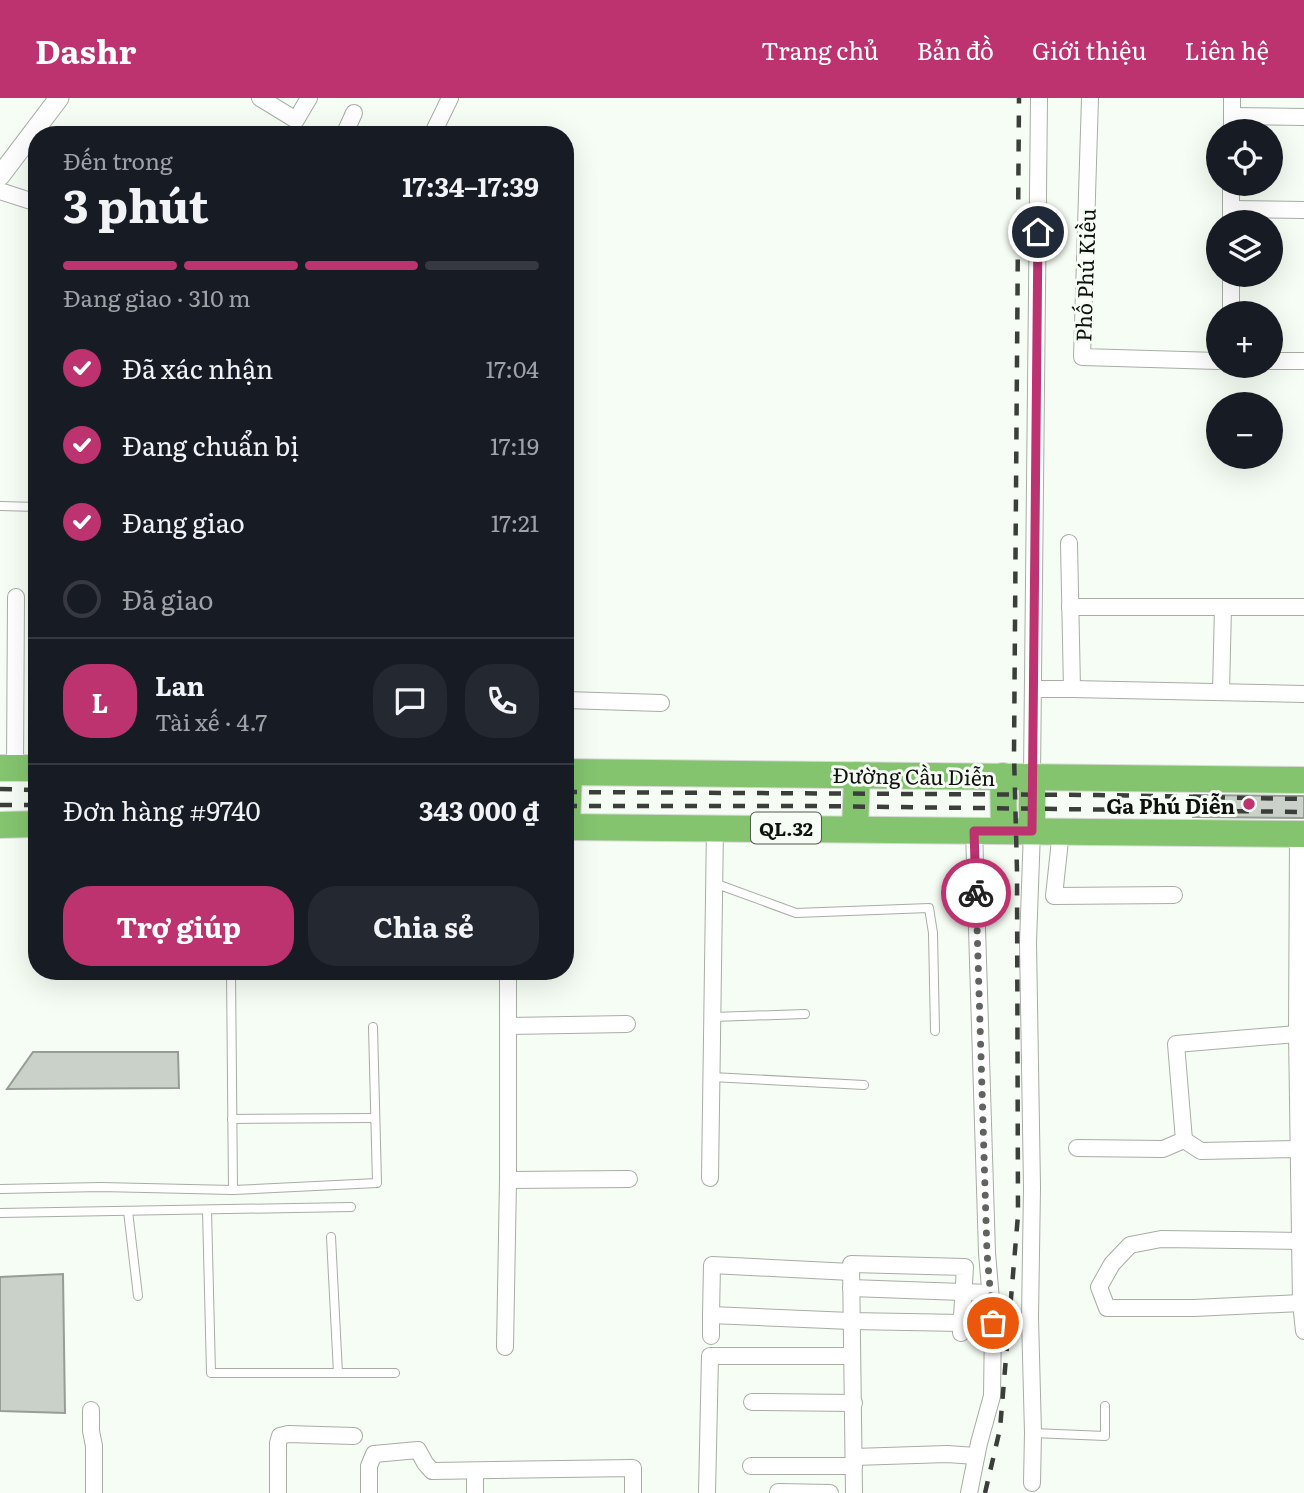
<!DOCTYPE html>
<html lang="vi">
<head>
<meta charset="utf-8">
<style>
	body { margin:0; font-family:Literata,serif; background:#242831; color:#f1f3f6; height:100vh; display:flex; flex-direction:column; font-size:26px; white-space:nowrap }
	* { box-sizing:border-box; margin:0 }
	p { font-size:23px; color:#9ea1a6 }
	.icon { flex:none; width:38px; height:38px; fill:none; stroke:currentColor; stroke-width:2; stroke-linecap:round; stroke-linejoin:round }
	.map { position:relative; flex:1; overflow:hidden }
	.side { position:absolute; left:28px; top:28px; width:546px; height:854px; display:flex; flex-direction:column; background:#171b24; border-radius:28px; box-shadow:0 7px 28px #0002 }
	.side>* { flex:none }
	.buttons { position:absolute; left:1206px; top:21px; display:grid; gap:14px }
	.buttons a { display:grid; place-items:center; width:77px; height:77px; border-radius:50%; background:#171b24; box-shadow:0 7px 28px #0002; font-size:35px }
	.pin { position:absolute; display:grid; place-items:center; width:60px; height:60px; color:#fff; margin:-30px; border:4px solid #fff; border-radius:50%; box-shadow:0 2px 7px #0007 }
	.courier { position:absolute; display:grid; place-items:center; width:70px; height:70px; margin:-35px; border:5px solid #bc336f; border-radius:50%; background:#fff; color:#222; box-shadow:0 2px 9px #0007 }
	.summary em { font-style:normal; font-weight:700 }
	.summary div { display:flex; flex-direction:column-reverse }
	.summary { display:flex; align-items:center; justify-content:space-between; height:119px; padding:0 35px }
	h1 { font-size:46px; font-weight:700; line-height:52px }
	.bar { display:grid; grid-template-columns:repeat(4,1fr); gap:10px 7px; align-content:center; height:84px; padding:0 35px }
	.bar i { height:9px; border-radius:5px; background:#363941 }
	.bar .current { background:#bc336f }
	.bar p { grid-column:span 4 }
	.line { display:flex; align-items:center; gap:18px; padding:0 35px; border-top:2px solid #363941 }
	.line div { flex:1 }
	.round { display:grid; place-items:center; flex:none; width:74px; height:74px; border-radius:28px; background:#242831 }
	ol { padding:0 35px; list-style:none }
	li { display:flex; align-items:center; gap:21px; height:77px }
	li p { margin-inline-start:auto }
	li .icon { padding:7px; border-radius:50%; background:#bc336f; color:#fff; stroke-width:4 }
	li:last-child { color:#9ea1a6 }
	li i { width:38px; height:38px; border:4px solid #363941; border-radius:50% }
	.action { display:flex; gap:14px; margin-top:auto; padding:14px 35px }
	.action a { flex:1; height:80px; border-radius:28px; background:#bc336f; color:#fff; font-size:28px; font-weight:700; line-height:80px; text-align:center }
	.action a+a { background:#242831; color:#f1f3f6 }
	header { display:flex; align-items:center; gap:42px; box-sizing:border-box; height:98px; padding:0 35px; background:#bc336f; color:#fff }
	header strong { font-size:33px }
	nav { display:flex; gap:38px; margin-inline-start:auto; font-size:24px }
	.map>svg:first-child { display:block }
	.building { fill:#cad1c8; stroke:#979d95; stroke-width:2 }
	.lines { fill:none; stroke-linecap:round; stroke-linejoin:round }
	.service-casing { stroke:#a7ada5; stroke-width:10 }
	.minor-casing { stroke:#a7ada5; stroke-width:18 }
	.tertiary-casing { stroke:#a7ada5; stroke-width:21 }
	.trunk-casing { stroke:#d9d9d8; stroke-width:28 }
	.service { stroke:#fff; stroke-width:8 }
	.minor { stroke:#fff; stroke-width:16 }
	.tertiary { stroke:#fff; stroke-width:19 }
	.trunk { stroke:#84c46f; stroke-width:26 }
	.rail { stroke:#3b3e3a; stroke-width:4.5; stroke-dasharray:12 12; stroke-linecap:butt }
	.done { stroke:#60645e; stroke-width:7; stroke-dasharray:0 12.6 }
	.route { stroke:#bc336f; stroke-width:9 }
	.poi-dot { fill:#bc336f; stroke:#f6fdf4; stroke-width:2.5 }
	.labels { text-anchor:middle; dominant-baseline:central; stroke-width:6; stroke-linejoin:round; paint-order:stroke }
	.shield { fill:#f6fdf4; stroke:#545853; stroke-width:2 }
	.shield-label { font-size:19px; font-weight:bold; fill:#0f110e }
	.street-label { font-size:21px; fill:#0f110e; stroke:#f6fdf4 }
	.poi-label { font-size:21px; font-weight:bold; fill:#0f110e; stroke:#f6fdf4; text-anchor:end }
</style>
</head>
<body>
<header>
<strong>Dashr</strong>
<nav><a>Trang chủ</a><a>Bản đồ</a><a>Giới thiệu</a><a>Liên hệ</a></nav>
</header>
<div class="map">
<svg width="1304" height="1395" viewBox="0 0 1304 1395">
	<rect width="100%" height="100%" fill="#f6fdf4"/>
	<!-- building -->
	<g class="building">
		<path d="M1194 697 1304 698V720L1193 719Z"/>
		<path d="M33 954H178L179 990 7 991Z"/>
		<path d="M63 1176 65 1315 0 1313V1179Z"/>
	</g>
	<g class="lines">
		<!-- service casing -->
		<g class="service-casing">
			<g id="service">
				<path d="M0 408 37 409"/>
				<path d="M714 785 796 815 929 810 933 835 935 933"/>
				<path d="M231 873 233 1092 377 1085 373 929"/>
				<path d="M712 919 805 916"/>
				<path d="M712 979 864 987"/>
				<path d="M232 1021 375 1020"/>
				<path d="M0 1091 101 1089 233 1092"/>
				<path d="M207 1112 211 1275H395"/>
				<path d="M128 1113 138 1198"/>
				<path d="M0 1115 351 1109"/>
				<path d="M331 1139 338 1275"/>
				<path d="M1033 1335 1105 1338V1308"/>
			</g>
		</g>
		<!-- minor casing -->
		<g class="minor-casing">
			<g id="minor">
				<path d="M260 0 296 22 309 0"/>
				<path d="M1090 0 1082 259 1218 263"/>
				<path d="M1232 18 1304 19"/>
				<path d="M1232 33V0"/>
				<path d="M344 37 354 15"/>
				<path d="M432 37 450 0"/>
				<path d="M0 93 37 105"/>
				<path d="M1231 111 1304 112"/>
				<path d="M1231 124V86"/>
				<path d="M1231 215V177"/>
				<path d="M1270 263H1304"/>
				<path d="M1069 445 1072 591"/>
				<path d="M1070 509H1304"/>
				<path d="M1034 591H1072L1304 596"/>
				<path d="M1221 594 1223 509"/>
				<path d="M565 602 661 605"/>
				<path d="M15 670 16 499"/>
				<path d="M1032 678 1039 0"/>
				<path d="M1061 733 1054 798 1174 797"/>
				<path d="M1298 736 1297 936 1301 1205 1304 1233"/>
				<path d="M508 928 627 926"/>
				<path d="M1184 1042 1176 946 1297 936"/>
				<path d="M1184 1042 1201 1053 1299 1051"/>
				<path d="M1077 1050 1163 1051 1184 1042"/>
				<path d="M710 1080 715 729"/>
				<path d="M508 1082 629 1081"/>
				<path d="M1300 1143 1161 1141 1130 1147 1112 1166 1099 1189 1107 1210H1194L1301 1205"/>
				<path d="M851 1190 990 1195"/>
				<path d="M711 1217 712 1167 851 1174"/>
				<path d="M711 1238V1217L851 1223 962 1225"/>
				<path d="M505 1249 508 1082V873"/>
				<path d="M752 1304 854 1305"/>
				<path d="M91 1312V1333L94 1348V1395"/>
				<path d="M854 1359 947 1356 976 1358"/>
				<path d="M751 1368H854"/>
				<path d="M475 1373V1395"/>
				<path d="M1032 1385 1033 1335 1030 1220 1032 1089 1028 844 1032 733"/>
				<path d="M778 1394 830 1395"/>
				<path d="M278 1395V1345L280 1338 288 1336 354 1338"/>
				<path d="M369 1395V1368L374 1356 418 1352 425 1365 432 1373 633 1370V1395"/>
				<path d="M707 1395 710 1258H852"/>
				<path d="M854 1395 851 1166 965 1169 961 1235"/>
				<path d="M969 1395 979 1345 992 1298 993 1225 987 1155 974 733"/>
			</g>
		</g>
		<!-- tertiary casing -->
		<g class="tertiary-casing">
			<path id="tertiary" d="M0 78 59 0"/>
		</g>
		<!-- trunk casing -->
		<g class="trunk-casing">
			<g id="trunk">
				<path d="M0 670H37"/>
				<path d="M565 674 1304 682"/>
				<path d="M1003 678 1004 733"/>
				<path d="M0 727 37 726"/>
				<path d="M565 729 1304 736"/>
				<path d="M567 729 569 674"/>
				<path d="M855 731 857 677"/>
				<path d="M1032 733V678"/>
			</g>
		</g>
		<!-- service -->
		<use href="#service" class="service"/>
		<!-- minor -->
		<use href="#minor" class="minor"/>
		<!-- tertiary -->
		<use href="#tertiary" class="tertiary"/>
		<!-- trunk -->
		<use href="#trunk" class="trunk"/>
		<!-- rail -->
		<g class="rail">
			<path d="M0 691 37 692"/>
			<path d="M565 694 1098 697 1304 701"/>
			<path d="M0 707H37"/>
			<path d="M565 708H812L1304 714"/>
			<path d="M985 1395 1000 1331 1018 1117 1017 773 1014 656 1019 0"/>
		</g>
	</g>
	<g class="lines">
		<!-- done -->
		<path class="done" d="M976 795 987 1155 993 1225"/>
		<!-- route -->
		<path class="route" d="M976 795 974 733H1032L1038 134"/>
	</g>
	<!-- markers -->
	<circle class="poi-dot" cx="1249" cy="706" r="7"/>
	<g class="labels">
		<!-- shield labels -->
		<rect class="shield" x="751" y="714.5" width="70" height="31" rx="5"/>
		<g class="shield-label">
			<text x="786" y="730">QL.32</text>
		</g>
		<!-- street labels -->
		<g class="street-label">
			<text transform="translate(1084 177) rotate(-88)">Phố Phú Kiều</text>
			<text transform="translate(914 677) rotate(1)">Đường Cầu Diễn</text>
		</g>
		<!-- poi labels -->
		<g class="poi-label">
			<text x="1235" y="706">Ga Phú Diễn</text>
		</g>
	</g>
</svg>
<div class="buttons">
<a><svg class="icon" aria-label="locate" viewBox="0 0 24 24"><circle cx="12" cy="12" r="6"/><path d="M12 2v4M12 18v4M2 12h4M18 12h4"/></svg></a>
<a><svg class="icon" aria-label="layers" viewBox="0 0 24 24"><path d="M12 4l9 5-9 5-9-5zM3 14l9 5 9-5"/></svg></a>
<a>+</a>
<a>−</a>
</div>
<div class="pin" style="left:993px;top:1225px;background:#ea580c"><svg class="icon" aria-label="bag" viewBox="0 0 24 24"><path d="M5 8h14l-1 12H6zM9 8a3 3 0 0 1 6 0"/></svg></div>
<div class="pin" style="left:1038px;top:134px;background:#1f2937"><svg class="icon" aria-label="home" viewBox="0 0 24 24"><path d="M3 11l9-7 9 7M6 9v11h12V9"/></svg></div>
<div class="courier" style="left:976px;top:795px"><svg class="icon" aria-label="bike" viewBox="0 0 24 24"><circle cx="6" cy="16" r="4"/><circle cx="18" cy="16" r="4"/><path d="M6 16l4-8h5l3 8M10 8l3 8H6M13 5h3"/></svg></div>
<section class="side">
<div class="summary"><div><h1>3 phút</h1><p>Đến trong</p></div><em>17:34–17:39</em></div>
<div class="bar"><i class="current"></i><i class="current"></i><i class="current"></i><i></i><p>Đang giao · 310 m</p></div>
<ol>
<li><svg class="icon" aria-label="check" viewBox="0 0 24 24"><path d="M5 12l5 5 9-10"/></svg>Đã xác nhận<p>17:04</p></li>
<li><svg class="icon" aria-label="check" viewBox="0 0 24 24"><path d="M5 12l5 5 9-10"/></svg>Đang chuẩn bị<p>17:19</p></li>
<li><svg class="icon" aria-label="check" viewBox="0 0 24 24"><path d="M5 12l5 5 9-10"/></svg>Đang giao<p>17:21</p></li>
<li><i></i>Đã giao</li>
</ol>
<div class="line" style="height:126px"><b class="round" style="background:#bc336f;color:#fff">L</b><div><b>Lan</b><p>Tài xế · 4.7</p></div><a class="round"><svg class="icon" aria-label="chat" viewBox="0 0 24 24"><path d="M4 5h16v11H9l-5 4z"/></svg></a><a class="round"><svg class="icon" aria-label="phone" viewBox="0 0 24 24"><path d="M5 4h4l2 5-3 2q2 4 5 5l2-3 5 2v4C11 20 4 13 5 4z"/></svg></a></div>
<div class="line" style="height:91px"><div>Đơn hàng #9740</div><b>343 000 ₫</b></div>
<div class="action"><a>Trợ giúp</a><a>Chia sẻ</a></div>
</section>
</div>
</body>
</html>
